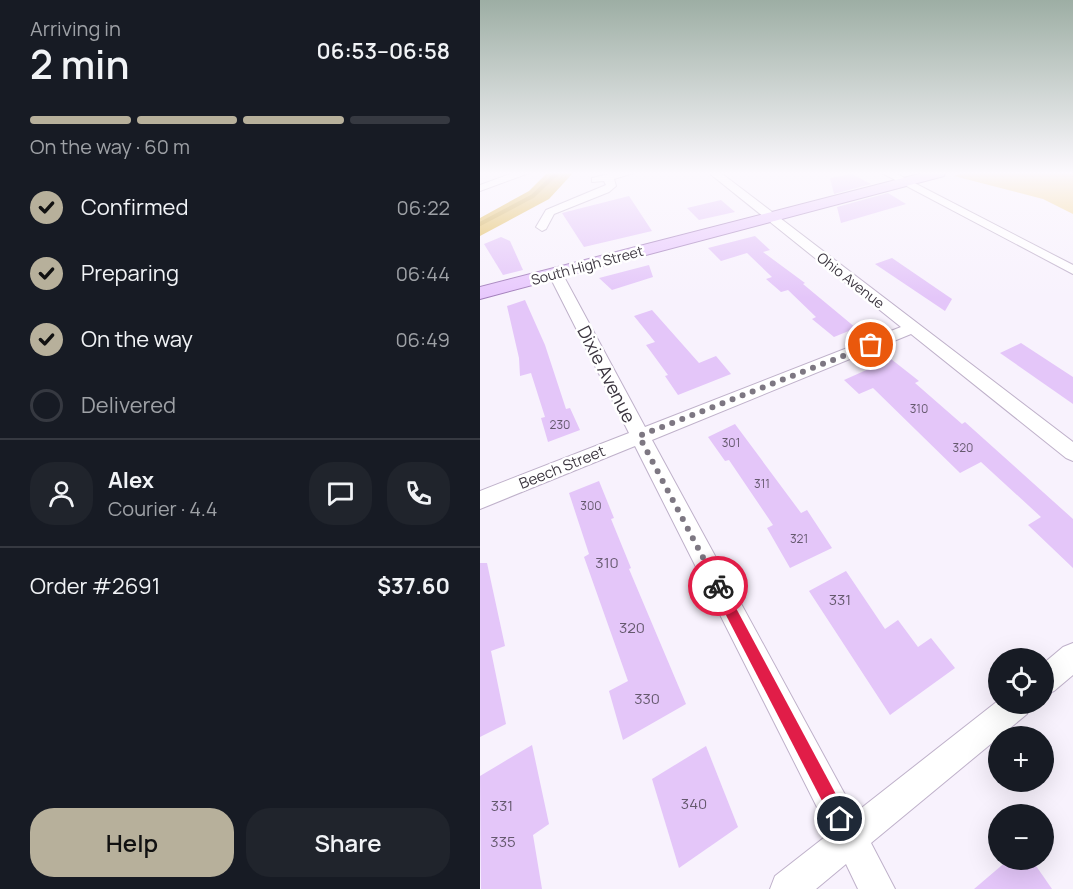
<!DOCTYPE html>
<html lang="en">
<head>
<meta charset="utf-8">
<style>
	body { margin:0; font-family:Manrope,sans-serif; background:#20242c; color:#f1f3f6; height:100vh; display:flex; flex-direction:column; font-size:22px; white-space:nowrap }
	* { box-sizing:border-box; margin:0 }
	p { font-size:20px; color:#9ea1a6 }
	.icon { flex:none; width:33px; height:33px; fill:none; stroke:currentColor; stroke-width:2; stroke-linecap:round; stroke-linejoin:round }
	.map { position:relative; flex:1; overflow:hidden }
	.side { display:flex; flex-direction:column; background:#171b24; width:480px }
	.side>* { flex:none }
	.tools { position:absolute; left:508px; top:648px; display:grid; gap:12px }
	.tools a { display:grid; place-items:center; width:66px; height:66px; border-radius:50%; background:#171b24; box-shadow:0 6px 24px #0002; font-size:30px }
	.pin { position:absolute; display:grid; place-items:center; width:51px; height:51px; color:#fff; margin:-26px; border:3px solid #fff; border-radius:50%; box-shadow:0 2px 6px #0007 }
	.courier { position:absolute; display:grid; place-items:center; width:60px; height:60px; margin:-30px; border:4px solid #e11d48; border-radius:50%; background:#fff; color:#222; box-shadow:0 2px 8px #0007 }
	.overview em { font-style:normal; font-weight:600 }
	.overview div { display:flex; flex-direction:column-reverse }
	.overview { display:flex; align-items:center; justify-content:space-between; height:102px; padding:0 30px }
	h1 { font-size:39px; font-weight:600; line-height:45px }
	.bar { display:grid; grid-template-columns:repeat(4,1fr); gap:9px 6px; align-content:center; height:72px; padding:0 30px }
	.bar i { height:8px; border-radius:4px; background:#363941 }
	.bar .on { background:#b7b09b }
	.bar p { grid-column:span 4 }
	.line { display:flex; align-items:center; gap:15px; padding:0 30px; border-top:2px solid #363941 }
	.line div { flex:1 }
	.round { display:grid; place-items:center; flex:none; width:63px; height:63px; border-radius:24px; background:#20242c }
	ol { padding:0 30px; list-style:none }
	li { display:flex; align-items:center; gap:18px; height:66px }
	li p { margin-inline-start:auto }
	li .icon { padding:6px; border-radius:50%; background:#b7b09b; color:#111; stroke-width:4 }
	li:last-child { color:#9ea1a6 }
	li i { width:33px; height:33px; border:3px solid #363941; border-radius:50% }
	.button { display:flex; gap:12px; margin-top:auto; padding:12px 30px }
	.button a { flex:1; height:69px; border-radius:24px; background:#b7b09b; color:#111; font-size:24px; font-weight:600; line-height:69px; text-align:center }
	.button a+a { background:#20242c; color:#f1f3f6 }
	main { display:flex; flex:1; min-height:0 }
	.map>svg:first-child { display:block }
	.green { fill:#f3d68f }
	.forest { fill:#e0ba54 }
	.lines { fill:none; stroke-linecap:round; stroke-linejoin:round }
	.stream { stroke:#cca63e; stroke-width:4 }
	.building { fill:#e4c6f9 }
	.minor-casing { stroke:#bfb1ca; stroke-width:2 }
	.major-casing { stroke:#a17dba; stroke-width:2 }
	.minor { fill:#fff; fill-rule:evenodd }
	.major { fill:#e8c8fd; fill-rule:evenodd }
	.route { fill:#e11d48 }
	.done { stroke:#7d7782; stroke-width:6; stroke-dasharray:0 10.8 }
	.labels { text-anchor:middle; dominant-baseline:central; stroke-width:5; stroke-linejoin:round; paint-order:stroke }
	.number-label { font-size:12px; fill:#65596e }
	.far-street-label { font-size:14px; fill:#3b353f; stroke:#fff }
	.street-label { font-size:15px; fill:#3b353f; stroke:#fff }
	.near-number-label { font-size:15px; fill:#65596e }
	.near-street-label { font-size:18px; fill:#3b353f; stroke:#fff }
</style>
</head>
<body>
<main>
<section class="side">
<div class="overview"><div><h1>2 min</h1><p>Arriving in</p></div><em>06:53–06:58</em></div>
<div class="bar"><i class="on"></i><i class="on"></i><i class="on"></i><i></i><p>On the way · 60 m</p></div>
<ol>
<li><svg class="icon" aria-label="check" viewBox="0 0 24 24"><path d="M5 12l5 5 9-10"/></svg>Confirmed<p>06:22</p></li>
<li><svg class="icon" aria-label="check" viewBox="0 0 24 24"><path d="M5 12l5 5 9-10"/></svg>Preparing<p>06:44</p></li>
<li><svg class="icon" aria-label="check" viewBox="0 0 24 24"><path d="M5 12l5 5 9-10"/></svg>On the way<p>06:49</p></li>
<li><i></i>Delivered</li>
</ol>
<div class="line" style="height:108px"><a class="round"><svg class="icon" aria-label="person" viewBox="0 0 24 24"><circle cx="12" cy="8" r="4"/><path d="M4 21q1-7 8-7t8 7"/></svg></a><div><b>Alex</b><p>Courier · 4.4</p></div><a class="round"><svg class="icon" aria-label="chat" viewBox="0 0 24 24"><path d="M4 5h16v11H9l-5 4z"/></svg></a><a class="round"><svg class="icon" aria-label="phone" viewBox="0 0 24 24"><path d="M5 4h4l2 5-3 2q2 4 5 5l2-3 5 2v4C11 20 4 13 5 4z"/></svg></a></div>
<div class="line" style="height:78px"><div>Order #2691</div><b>$37.60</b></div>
<div class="button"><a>Help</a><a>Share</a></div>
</section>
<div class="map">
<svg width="593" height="889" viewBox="0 0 593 889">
	<rect width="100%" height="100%" fill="#f8f2fd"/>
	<!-- green -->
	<path class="green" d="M483 173H593V214L563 199 474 176Z"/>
	<!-- forest -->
	<path class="forest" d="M67 173H93L69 199 0 236V218L49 191Z"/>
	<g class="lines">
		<!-- stream -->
		<path class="stream" d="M0 224 53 196 77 173"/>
	</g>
	<!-- building -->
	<g class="building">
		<path d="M372 174 391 184 354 194 350 178Z"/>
		<path d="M408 193 426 204 361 223 357 207Z"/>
		<path d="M149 196 172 231 104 247 82 213Z"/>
		<path d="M241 200 255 212 219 220 207 208Z"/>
		<path d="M275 236 290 250 283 252 325 283 323 284 376 328 354 337 332 319 336 317 308 290 301 292 286 279 292 277 267 253 241 261 228 248Z"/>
		<path d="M21 237 30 241 43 270 23 275 4 244Z"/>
		<path d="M412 258 472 299 465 311 395 264Z"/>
		<path d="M169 265 173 277 132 290 119 278Z"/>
		<path d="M45 300 65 345 86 409 90 408 100 430 68 442 61 418 65 417 51 373 40 376 39 358 27 306Z"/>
		<path d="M172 310 219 363 236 356 251 374 198 395 185 376 188 375 166 345 175 342 154 316Z"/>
		<path d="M541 343 593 377V404L520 353Z"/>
		<path d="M411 359 439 381 435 383 482 424 485 422 593 519V568L548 525 561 517 501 462 480 473 393 388 379 394 364 380Z"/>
		<path d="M255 424 321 513 327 510 352 548 310 568 287 528 293 525 249 460 245 461 228 437Z"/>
		<path d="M119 481 134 518 131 519 151 568 149 569 206 704 143 740 129 691 148 681 104 557 109 554 89 493Z"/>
		<path d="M0 563H7L25 646 11 651 26 724 0 737Z"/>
		<path d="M366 571 405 629 418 620 438 647 451 638 475 668 410 715 329 591Z"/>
		<path d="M52 745 69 824 53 835 62 889H1L0 776Z"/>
		<path d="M226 746 258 827 199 868 172 779Z"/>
		<path d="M528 860H552L572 889H494Z"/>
	</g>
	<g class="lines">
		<!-- minor casing -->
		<g class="minor-casing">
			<g id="minor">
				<path d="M33 173H49L0 191V185Z"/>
				<path d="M153 173 134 179 136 186 129 192 74 214 66 229 62 231 56 227 66 210 126 185 124 181 112 182V178L133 173Z"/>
				<path d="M229 173H241L593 442V461L586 458 431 334 172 440 375 813 519 700V704H551L547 714 391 843 415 889H378L366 864 336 889H290L295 876 350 833 155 446 0 509V491L149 433 68 273 70 270 75 269 82 273 165 427 421 327Z"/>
				<path d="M402 173H415L593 265V274Z"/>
				<path d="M593 643V675L574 691 564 695V663L583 647Z"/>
			</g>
		</g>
		<!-- major casing -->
		<g class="major-casing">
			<path id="major" d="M443 173H465L464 176 0 299V287Z"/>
		</g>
		<!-- minor -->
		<use href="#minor" class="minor"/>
		<!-- major -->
		<use href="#major" class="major"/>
	</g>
	<!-- sky -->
	<linearGradient id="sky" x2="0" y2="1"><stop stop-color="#9daea4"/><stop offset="0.58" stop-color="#fcf9fe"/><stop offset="1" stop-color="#fcf9fe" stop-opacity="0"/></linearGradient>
	<rect width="593" height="298" fill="url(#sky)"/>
	<!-- route -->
	<path class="route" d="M238 580 242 582 366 813 368 819 366 824 360 827 354 824 233 590V582Z"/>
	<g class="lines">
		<!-- done -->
		<path class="done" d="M238 586 159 436 391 345"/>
	</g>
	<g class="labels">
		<!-- number labels -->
		<g class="number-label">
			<text x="439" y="408">310</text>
			<text x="80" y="424">230</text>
			<text x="251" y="442">301</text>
			<text x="483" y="447">320</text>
			<text x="282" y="483">311</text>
			<text x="111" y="505">300</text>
			<text x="319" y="538">321</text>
		</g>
		<!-- far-street labels -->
		<g class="far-street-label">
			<text transform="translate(107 265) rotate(-15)">South High Street</text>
			<text transform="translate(371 280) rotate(38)">Ohio Avenue</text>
		</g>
		<!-- street labels -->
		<g class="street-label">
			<text transform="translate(82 467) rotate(-22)">Beech Street</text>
		</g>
		<!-- near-number labels -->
		<g class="near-number-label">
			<text x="127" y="562">310</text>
			<text x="360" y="599">331</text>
			<text x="152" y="627">320</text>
			<text x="167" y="698">330</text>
			<text x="214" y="803">340</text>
			<text x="22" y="805">331</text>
			<text x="23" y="841">335</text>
		</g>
		<!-- near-street labels -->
		<g class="near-street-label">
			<text transform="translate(127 374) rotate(63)">Dixie Avenue</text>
		</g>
	</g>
</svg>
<div class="tools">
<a><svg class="icon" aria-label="locate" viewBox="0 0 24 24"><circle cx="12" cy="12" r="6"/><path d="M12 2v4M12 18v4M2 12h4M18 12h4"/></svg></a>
<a>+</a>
<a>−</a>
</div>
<div class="pin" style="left:391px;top:345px;background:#ea580c"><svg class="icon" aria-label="bag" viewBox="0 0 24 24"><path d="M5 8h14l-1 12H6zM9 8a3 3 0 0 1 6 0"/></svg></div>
<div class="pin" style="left:360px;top:819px;background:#1f2937"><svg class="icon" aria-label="home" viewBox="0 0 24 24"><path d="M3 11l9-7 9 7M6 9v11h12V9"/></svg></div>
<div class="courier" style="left:238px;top:586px"><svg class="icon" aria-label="bike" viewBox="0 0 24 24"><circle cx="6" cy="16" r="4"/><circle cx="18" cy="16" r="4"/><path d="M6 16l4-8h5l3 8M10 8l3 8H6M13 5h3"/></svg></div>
</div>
</main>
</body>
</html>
